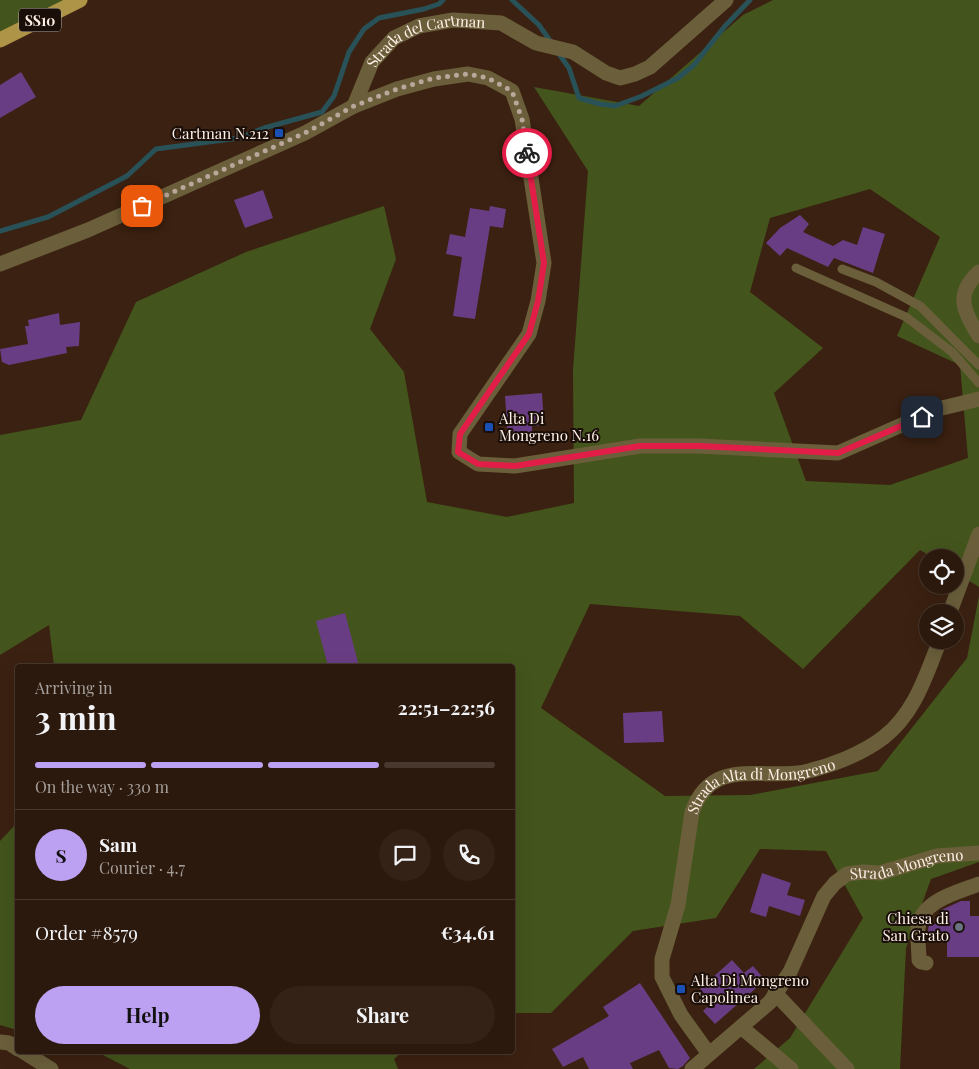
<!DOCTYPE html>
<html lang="en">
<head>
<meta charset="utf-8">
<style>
	body { margin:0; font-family:"Playfair Display",serif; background:#342216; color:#f1f3f6; height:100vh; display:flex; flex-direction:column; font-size:19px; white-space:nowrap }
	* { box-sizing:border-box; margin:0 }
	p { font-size:16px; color:#a6a09d }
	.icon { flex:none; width:28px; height:28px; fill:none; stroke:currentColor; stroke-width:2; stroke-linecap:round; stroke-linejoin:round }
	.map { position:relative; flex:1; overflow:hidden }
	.sheet { position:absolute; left:15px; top:664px; width:500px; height:390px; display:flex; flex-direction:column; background:#2c190d; border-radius:5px; box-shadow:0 5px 20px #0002,0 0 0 1px #48382e }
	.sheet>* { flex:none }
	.buttons { position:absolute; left:919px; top:549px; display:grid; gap:10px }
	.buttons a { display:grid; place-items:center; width:45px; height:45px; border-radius:50%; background:#2c190d; box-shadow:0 5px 20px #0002,0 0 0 1px #48382e; font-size:25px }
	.pin { position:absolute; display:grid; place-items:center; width:42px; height:42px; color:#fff; margin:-21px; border-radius:10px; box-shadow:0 2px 8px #0006 }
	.courier { position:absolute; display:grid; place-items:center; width:50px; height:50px; margin:-25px; border:4px solid #e11d48; border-radius:50%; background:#fff; color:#222; box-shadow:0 1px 6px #0007 }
	.head em { font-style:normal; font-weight:700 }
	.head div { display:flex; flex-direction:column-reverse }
	.head { display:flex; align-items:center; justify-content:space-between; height:85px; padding:0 20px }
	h1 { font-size:32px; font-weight:700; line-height:38px }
	.bar { display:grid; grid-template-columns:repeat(4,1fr); gap:8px 5px; align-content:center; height:60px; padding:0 20px }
	.bar i { height:6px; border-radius:4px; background:#48382e }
	.bar .active { background:#bca0f2 }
	.bar p { grid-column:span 4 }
	.line { display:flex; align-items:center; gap:12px; padding:0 20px; border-top:1px solid #48382e }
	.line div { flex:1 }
	.round { display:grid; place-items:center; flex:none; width:52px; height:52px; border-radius:26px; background:#342216 }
	.button { display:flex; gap:10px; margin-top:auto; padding:10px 20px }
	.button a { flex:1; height:58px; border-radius:30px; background:#bca0f2; color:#111; font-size:20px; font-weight:700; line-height:58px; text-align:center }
	.button a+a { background:#342216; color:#f1f3f6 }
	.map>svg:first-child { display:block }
	.green { fill:#43551c; fill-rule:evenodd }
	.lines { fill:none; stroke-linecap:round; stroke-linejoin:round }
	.stream { stroke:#285258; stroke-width:5 }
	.building { fill:#693d84 }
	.lane { stroke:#6b5f3b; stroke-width:9 }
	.street { stroke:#6b5f3b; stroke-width:15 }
	.primary { stroke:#ae9446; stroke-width:15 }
	.done { stroke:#baa79c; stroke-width:5; stroke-dasharray:0 9 }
	.route { stroke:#e11d48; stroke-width:6 }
	.transit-dot { fill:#1a4fb4; stroke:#1a0e08; stroke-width:2 }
	.worship-dot { fill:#6b7280; stroke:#1a0e08; stroke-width:2 }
	.labels { text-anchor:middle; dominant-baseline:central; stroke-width:4; stroke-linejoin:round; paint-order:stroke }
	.shield { fill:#1a0e08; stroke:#baaca4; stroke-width:1 }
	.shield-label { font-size:14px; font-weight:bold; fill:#feefe7 }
	.street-label { font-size:15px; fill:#feefe7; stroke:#1a0e08 }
	.poi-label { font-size:15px; fill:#feefe7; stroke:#1a0e08; text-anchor:end }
</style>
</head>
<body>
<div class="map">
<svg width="979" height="1069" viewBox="0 0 979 1069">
	<rect width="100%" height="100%" fill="#3b2111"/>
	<!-- green -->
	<g class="green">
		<path d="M0 0H68L0 33Z"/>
		<path d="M773 0H979V587L955 572V558L932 557 920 550 803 669 740 616 590 604 541 708 665 796 750 795 878 771 967 658 979 596V862L931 879 906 948 900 1069H754L790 1038 863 918 826 851 760 849 716 918 633 931 551 1013H513L512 666H54L49 625 0 655V435L81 420 136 302 246 252 384 206 396 259 370 329 404 372 427 502 507 517 574 503 573 370 588 171 534 87 639 106 743 15ZM870 189 940 237 897 336 960 365 968 458 890 485 806 481 774 393 823 348 750 292 770 218Z"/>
		<path d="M17 823V1030L0 1025V841Z"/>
		<path d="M95 1051H403L394 1059 398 1069H130Z"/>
	</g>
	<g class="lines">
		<!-- stream -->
		<g class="stream">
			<path d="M512 0 539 25 551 42"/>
			<path d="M557 51 569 68 579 98 600 104 615 106 642 96 678 78 694 65 725 26 750 0"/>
			<path d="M0 231 48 217 127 176 156 149 239 138 264 128 322 112 334 96 349 52 364 29 379 18 424 9 439 4 443 0"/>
		</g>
	</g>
	<!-- building -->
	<g class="building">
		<path d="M21 72 36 97 0 118V85Z"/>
		<path d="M263 190 273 218 245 228 234 200Z"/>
		<path d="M490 206 506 209 503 228 490 226 475 319 453 316 462 257 446 254 450 234 465 237 470 208 489 211Z"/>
		<path d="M800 215 809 224 803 232 833 246 843 240 857 245 863 227 885 234 873 273 834 258 828 267 787 248 780 256 766 243 780 228Z"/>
		<path d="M59 313 60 325 80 322 79 346 66 347 67 353 9 365 2 362 0 349 28 344 25 326H29L28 320Z"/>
		<path d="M542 393 544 425 532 426V436L508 438 505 396Z"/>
		<path d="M345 613 359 666H328L316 621Z"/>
		<path d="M662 711 664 742 624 743 623 713Z"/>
		<path d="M762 873 791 883 787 895 805 900 800 916 769 906 766 917 750 912Z"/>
		<path d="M961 901H970V916H979V957H947V937H927L929 924H939V911Z"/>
		<path d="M732 960 744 973 753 966 765 980 715 1024 703 1011 712 1002 700 989Z"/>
		<path d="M640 983 690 1058 683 1066 678 1069 669 1068 659 1050 630 1063 633 1069H589L583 1057 563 1067 552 1049 609 1016 603 1007Z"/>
	</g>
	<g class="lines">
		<!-- lane -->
		<g class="lane">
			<path d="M796 268 906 317 952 352 979 383"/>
			<path d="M842 269 876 282 920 306 979 365"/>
		</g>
		<!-- street -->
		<g class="street">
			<path id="s1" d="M354 106 372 62 394 38 419 26 453 20 501 23 536 43 573 52 606 73 620 78 635 74 650 67 726 0"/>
			<path d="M0 264 88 230 305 133 354 106 397 89 434 79 468 74 488 78 512 91 522 119 544 263 538 301 529 334 460 434 459 452 478 464 515 466 640 446H700L838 453 938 409 979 399"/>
			<path d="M979 272C955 294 963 311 979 336"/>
			<path d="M950 612 979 534"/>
			<path d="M926 963 921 962 919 960C919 949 917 938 918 928 922 900 956 893 979 884"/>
			<path d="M775 993 847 1069"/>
			<path d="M741 1027 791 1069"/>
			<path d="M0 1042 9 1043 18 1049"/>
			<path d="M22 1051 51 1069"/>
			<path id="s2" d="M709 1054 681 1015 662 977V959L678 905 692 812C712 756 761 780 804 772 831 766 862 754 884 737 915 713 926 675 940 640"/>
			<path id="s3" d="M692 1069 770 1002 790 972 824 896 835 883 847 874 863 872 880 873 937 856 979 853"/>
		</g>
		<!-- primary -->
		<path class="primary" d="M0 40 80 0"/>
	</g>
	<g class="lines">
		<!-- done -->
		<path class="done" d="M142 206 305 133 354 106 397 89 434 78 468 74 488 78 512 91 522 119 527 153"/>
		<!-- route -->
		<path class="route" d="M527 153 544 263 538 301 529 334 460 434 458 452 478 464 515 466 640 446H700L838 453 922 417"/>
	</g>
	<!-- markers -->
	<g class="transit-dot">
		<rect x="274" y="128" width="10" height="10" rx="2.5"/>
		<rect x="484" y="422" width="10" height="10" rx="2.5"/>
		<rect x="676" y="984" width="10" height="10" rx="2.5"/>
	</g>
	<circle class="worship-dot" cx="959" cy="927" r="5"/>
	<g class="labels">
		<!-- shield labels -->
		<rect class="shield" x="19" y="8.5" width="42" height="23" rx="4"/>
		<g class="shield-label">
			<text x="40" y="20">SS10</text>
		</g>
		<!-- street labels -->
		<g class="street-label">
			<text stroke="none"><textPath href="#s1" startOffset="109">Strada del Cartman</textPath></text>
			<text stroke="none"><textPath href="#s2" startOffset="339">Strada Alta di Mongreno</textPath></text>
			<text stroke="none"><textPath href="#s3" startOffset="315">Strada Mongreno</textPath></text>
		</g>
		<!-- poi labels -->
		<g class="poi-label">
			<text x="269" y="133">Cartman N.212</text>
			<text x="499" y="418" text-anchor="start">Alta Di<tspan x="499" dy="17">Mongreno N.16</tspan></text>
			<text x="949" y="918">Chiesa di<tspan x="949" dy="17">San Grato</tspan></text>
			<text x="691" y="980" text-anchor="start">Alta Di Mongreno<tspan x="691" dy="17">Capolinea</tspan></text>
		</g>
	</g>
</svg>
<div class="buttons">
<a><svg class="icon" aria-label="locate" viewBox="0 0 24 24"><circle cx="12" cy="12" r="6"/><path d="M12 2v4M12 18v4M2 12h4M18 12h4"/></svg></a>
<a><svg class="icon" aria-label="layers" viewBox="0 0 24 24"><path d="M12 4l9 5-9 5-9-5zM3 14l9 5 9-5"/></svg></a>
</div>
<div class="pin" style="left:142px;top:206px;background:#ea580c"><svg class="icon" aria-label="bag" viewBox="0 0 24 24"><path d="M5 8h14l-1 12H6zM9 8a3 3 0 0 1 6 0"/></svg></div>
<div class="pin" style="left:922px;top:417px;background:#1f2937"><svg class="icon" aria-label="home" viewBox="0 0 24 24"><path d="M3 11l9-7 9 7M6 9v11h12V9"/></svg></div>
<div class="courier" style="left:527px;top:153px"><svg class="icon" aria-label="bike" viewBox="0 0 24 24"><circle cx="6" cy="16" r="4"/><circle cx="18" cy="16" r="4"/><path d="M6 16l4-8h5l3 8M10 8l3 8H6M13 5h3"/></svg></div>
<section class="sheet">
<div class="head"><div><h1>3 min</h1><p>Arriving in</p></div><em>22:51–22:56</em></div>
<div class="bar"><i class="active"></i><i class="active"></i><i class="active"></i><i></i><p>On the way · 330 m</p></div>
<div class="line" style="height:90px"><b class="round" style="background:#bca0f2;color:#111">S</b><div><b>Sam</b><p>Courier · 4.7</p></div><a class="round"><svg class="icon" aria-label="chat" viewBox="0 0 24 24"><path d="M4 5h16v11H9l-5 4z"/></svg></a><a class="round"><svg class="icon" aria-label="phone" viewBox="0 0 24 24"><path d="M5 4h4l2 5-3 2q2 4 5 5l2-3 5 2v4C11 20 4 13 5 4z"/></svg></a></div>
<div class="line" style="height:65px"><div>Order #8579</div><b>€34.61</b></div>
<div class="button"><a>Help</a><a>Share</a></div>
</section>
</div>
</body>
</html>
